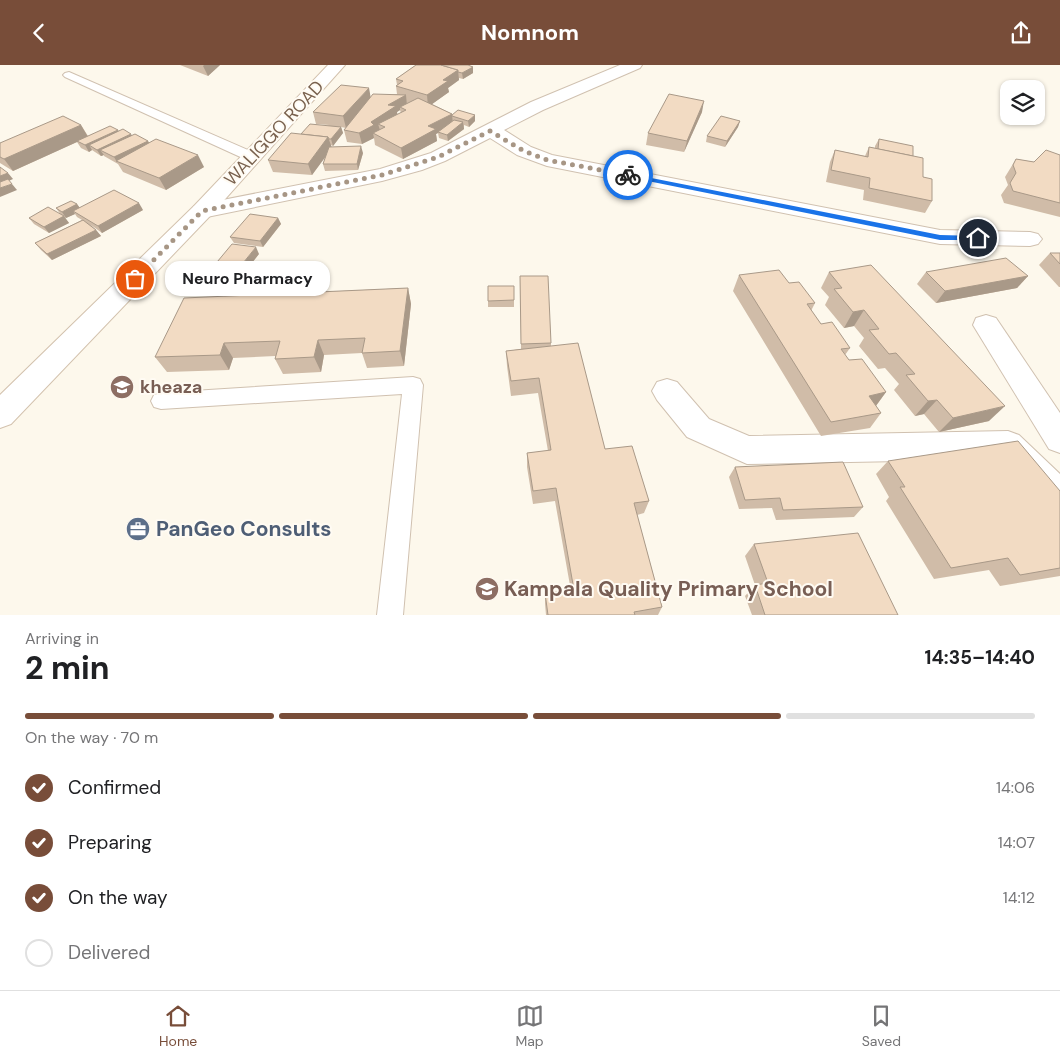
<!DOCTYPE html>
<html lang="en">
<head>
<meta charset="utf-8">
<style>
	body { margin:0; font-family:"DM Sans",sans-serif; background:#f2f2f2; color:#202124; height:100vh; display:flex; flex-direction:column; font-size:19px; white-space:nowrap }
	* { box-sizing:border-box; margin:0 }
	p { font-size:16px; color:#757577 }
	.icon { flex:none; width:28px; height:28px; fill:none; stroke:currentColor; stroke-width:2; stroke-linecap:round; stroke-linejoin:round }
	.map { position:relative; height:550px; overflow:hidden }
	.details { display:flex; flex-direction:column; background:#fff; flex:1 }
	.details>* { flex:none }
	.buttons { position:absolute; left:1000px; top:15px; display:grid; gap:10px }
	.buttons a { display:grid; place-items:center; width:45px; height:45px; border-radius:10px; background:#fff; box-shadow:0 1px 4px #0004; font-size:25px }
	.pin { position:absolute; display:grid; place-items:center; width:42px; height:42px; color:#fff; margin:-21px; border:2px solid #fff; border-radius:50%; box-shadow:0 1px 5px #0007 }
	.courier { position:absolute; display:grid; place-items:center; width:50px; height:50px; margin:-25px; border:4px solid #1a73e8; border-radius:50%; background:#fff; color:#222; box-shadow:0 1px 6px #0007 }
	.bubble { position:absolute; height:35px; border-radius:15px; background:#fff; box-shadow:0 1px 4px #0004; font-size:16px; font-weight:700; line-height:35px; text-align:center }
	.summary em { font-style:normal; font-weight:700 }
	.summary div { display:flex; flex-direction:column-reverse }
	.summary { display:flex; align-items:center; justify-content:space-between; height:85px; padding:0 25px }
	h1 { font-size:32px; font-weight:700; line-height:38px }
	.bar { display:grid; grid-template-columns:repeat(4,1fr); gap:8px 5px; align-content:center; height:60px; padding:0 25px }
	.bar i { height:6px; border-radius:4px; background:#e0e0e0 }
	.bar .selected { background:#784d39 }
	.bar p { grid-column:span 4 }
	ol { padding:0 25px; list-style:none }
	li { display:flex; align-items:center; gap:15px; height:55px }
	li p { margin-inline-start:auto }
	li .icon { padding:5px; border-radius:50%; background:#784d39; color:#fff; stroke-width:4 }
	li:last-child { color:#757577 }
	li i { width:28px; height:28px; border:2px solid #e0e0e0; border-radius:50% }
	header { display:flex; justify-content:space-between; align-items:center; height:65px; padding:0 25px; background:#784d39; color:#fff; font-size:22px; font-weight:700 }
	.tabs { display:flex; justify-content:space-around; align-items:center; height:70px; border-top:1px solid #e0e0e0; background:#fff; font-size:14px; color:#757577 }
	.tabs a { display:grid; justify-items:center; gap:2px }
	.tabs .selected { color:#784d39 }
	.map>svg:first-child { display:block }
	.lines { fill:none; stroke-linecap:round; stroke-linejoin:round }
	.lane-casing { stroke:#d0c1b0; stroke-width:2 }
	.street-casing { stroke:#d0c1b0; stroke-width:2 }
	.secondary-casing { stroke:#d3c2ae; stroke-width:2 }
	.lane { fill:#fff; fill-rule:evenodd }
	.street { fill:#fff; fill-rule:evenodd }
	.secondary { fill:#fff; fill-rule:evenodd }
	.wall { fill:#d0bca8; fill-rule:evenodd }
	.shaded-wall { fill:#a99988 }
	.building { fill:#f2dbc3; stroke:#a99988 }
	.route { fill:#1a73e8 }
	.done { stroke:#a79685; stroke-width:5; stroke-dasharray:0 9 }
	.labels { text-anchor:middle; dominant-baseline:central; stroke-width:4; stroke-linejoin:round; paint-order:stroke }
	.street-label { font-size:18px; fill:#79614e; stroke:#fffbf3 }
	.education-label { font-size:18px; font-weight:bold; fill:#785e54; stroke:#fffbf3; text-anchor:start }
	.near-service-label { font-size:21px; font-weight:bold; fill:#4e5e75; stroke:#fffbf3; text-anchor:start }
	.near-education-label { font-size:21px; font-weight:bold; fill:#785e54; stroke:#fffbf3; text-anchor:start }
</style>
</head>
<body>
<header><svg class="icon" aria-label="back" viewBox="0 0 24 24"><path d="M15 5l-7 7 7 7"/></svg>Nomnom<svg class="icon" aria-label="share" viewBox="0 0 24 24"><path d="M12 15V3M7 8l5-5 5 5M5 13v7h14v-7"/></svg></header>
<div class="map">
<svg width="1060" height="550" viewBox="0 0 1060 550">
	<rect width="100%" height="100%" fill="#fdf8ec"/>
	<g class="lines">
		<!-- lane casing -->
		<g class="lane-casing">
			<g id="lane">
				<path d="M69 7 257 89 259 92 252 96 247 95 65 12 63 10 65 8Z"/>
				<path d="M413 312 420 314 423 320 403 550H377L402 329 161 344 154 342 151 336 154 330 161 328Z"/>
			</g>
		</g>
		<!-- street casing -->
		<g class="street-casing">
			<g id="street">
				<path d="M620 0H642L640 3 543 45 504 65 531 82 552 90 940 165 1030 167 1038 169 1042 174 1038 179 1030 181 940 179 547 101 517 90 490 73 445 96 422 105 382 116 202 153 194 151 191 146 194 141 202 139 380 104 431 88 531 37Z"/>
				<path d="M986 250 996 253 1060 348V388L1049 384 973 260 976 253Z"/>
				<path d="M667 314 677 317 709 354 749 371 1008 366 1019 370 1060 409V448L1048 443 1001 394 747 399 687 372 657 335 652 326 657 317Z"/>
			</g>
		</g>
		<!-- secondary casing -->
		<g class="secondary-casing">
			<path id="secondary" d="M328 0H345L210 151 11 359 0 363V330L194 141Z"/>
		</g>
		<!-- lane -->
		<use href="#lane" class="lane"/>
		<!-- street -->
		<use href="#street" class="street"/>
		<!-- secondary -->
		<use href="#secondary" class="secondary"/>
	</g>
	<!-- wall -->
	<g class="wall">
		<path d="M180 0H220L208 11Z"/>
		<path d="M416 0 473 8 463 14 459 13V15L448 23 449 27 432 39 452 49V50L475 56 469 62 464 60V64L448 76 439 73 438 68 436 69 437 76 403 94 375 80 374 73 362 79 347 77 344 65 346 63 341 62 343 68 333 81 331 80V82L363 88 358 105 325 106 323 99 325 92 312 110 273 107 268 95 301 69 329 60 316 59 313 47 371 32 397 29 396 21 397 20 396 14ZM400 45 401 48 397 50V47Z"/>
		<path d="M702 47 684 87 646 80 648 68Z"/>
		<path d="M740 56 738 62 725 82 706 77 707 71Z"/>
		<path d="M81 60 88 71 119 66 148 76 149 78 204 102 166 125 123 107 118 99 104 91V90L101 91 92 85 89 87 81 83 77 77 13 106 0 98V78Z"/>
		<path d="M879 74 913 91 923 112 932 136 925 148 863 135 864 125 826 117 830 97 835 85 865 91 869 82 875 83V81Z"/>
		<path d="M1060 90V152L1004 138 1001 130 1008 120 1005 112 1016 94 1034 97Z"/>
		<path d="M77 139 79 142 143 145 102 168 91 160 96 165 101 171 52 195 41 185 35 178 82 155 77 152 75 149 66 153 64 152 69 158 49 168 34 159 29 153 61 150 56 143Z"/>
		<path d="M278 153 281 159 263 182 234 178 230 172Z"/>
		<path d="M1050 188H1060V222H1059L1039 200Z"/>
		<path d="M259 189 226 231 408 223 411 239 404 301 367 303 362 288 324 290 321 307 283 309 275 294V291L233 293 229 305 167 307 155 292 225 231 202 227 198 220Z"/>
		<path d="M829 207 989 356 939 367 924 349 915 351 894 325 899 319 885 303 878 304 859 281 864 273 854 261 844 263 825 240 829 232 821 223Z"/>
		<path d="M926 207 1028 211 1017 223 936 238 917 219Z"/>
		<path d="M739 210 789 218 815 238 811 246 821 259 850 283 845 290 849 295 886 327 876 341 881 348 870 363 821 371 733 226Z"/>
		<path d="M520 211 551 278V281L605 384 649 436 644 448 637 450 662 542 658 550H546L545 539V528L571 526 555 436 533 439 527 402V388L548 386 538 328 511 331 507 301 506 286 521 284Z"/>
		<path d="M514 221V242H488V236Z"/>
		<path d="M888 396 1060 426V511L1000 521 989 505 934 514 886 436 889 432 876 409Z"/>
		<path d="M735 402 863 442 854 452 776 455 772 443 739 444 729 412Z"/>
		<path d="M754 479 898 550H752L745 531 755 520 745 491Z"/>
	</g>
	<!-- shaded-wall -->
	<g class="shaded-wall">
		<path d="M204 0H220L208 11 203 1Z"/>
		<path d="M473 2V8L463 14 462 8Z"/>
		<path d="M458 5 459 15 448 23 449 27 428 42 427 30 443 15Z"/>
		<path d="M369 23 371 34 346 63 343 51Z"/>
		<path d="M406 30 407 41 400 42V45L397 47 398 52 378 59 380 65 373 69V68L374 73 362 79 359 68 388 40Z"/>
		<path d="M704 36 702 47 684 87 687 76Z"/>
		<path d="M452 49 453 60 438 67V68L436 69 437 76 403 94 401 83 428 61Z"/>
		<path d="M475 50V56L469 62 468 56Z"/>
		<path d="M740 56 738 62 725 82 727 76Z"/>
		<path d="M463 57 464 64 448 76 447 70Z"/>
		<path d="M81 60 88 72 13 106 4 94Z"/>
		<path d="M341 62 343 68 333 81 331 74Z"/>
		<path d="M118 65 122 71 89 80 92 85 89 87 85 80Z"/>
		<path d="M131 69 135 75 100 85 104 90 101 91 97 85Z"/>
		<path d="M328 72 332 83 312 110 308 99Z"/>
		<path d="M148 76 152 83 116 96 118 99 114 92Z"/>
		<path d="M361 81 363 88 358 105 357 99Z"/>
		<path d="M198 90 204 102 166 125 159 113Z"/>
		<path d="M8 108 13 114 0 120V111Z"/>
		<path d="M12 119 17 125 0 132V123Z"/>
		<path d="M139 138 143 145 102 168 98 161Z"/>
		<path d="M77 139 82 146H73L75 149 66 153 62 147Z"/>
		<path d="M64 151 69 158 49 168 44 162Z"/>
		<path d="M278 153 281 159 263 182 260 176Z"/>
		<path d="M96 165 101 171 52 195 47 189Z"/>
		<path d="M256 182 259 189 226 231 222 224Z"/>
		<path d="M1028 211 1017 223 936 238 945 226Z"/>
		<path d="M408 223 411 239 404 301 400 286Z"/>
		<path d="M864 245 854 261 844 263 853 247Z"/>
		<path d="M318 275 324 290 321 307 314 292Z"/>
		<path d="M224 278 233 293 229 305 220 290Z"/>
		<path d="M886 327 875 342 869 331Z"/>
		<path d="M937 335 924 349 915 351 928 336Z"/>
		<path d="M1005 341 989 356 939 367 953 353Z"/>
	</g>
	<!-- building -->
	<g class="building">
		<path d="M416 0H441L458 5 443 15 448 16 427 30 396 21 403 16 396 14Z"/>
		<path d="M441 0H468L473 2 462 8 458 7V5Z"/>
		<path d="M341 20 369 23 343 51 313 47Z"/>
		<path d="M373 29 406 30 388 40 396 41 371 57 374 60 359 68 344 65Z"/>
		<path d="M669 29 704 36 687 76 648 68Z"/>
		<path d="M418 33 452 49 428 61 436 64 401 83 373 68 385 62 378 59 406 45 400 42Z"/>
		<path d="M458 45 475 50 468 56 452 51V50Z"/>
		<path d="M63 51 81 60 4 94 0 92V78Z"/>
		<path d="M721 51 740 56 727 76 707 71Z"/>
		<path d="M454 55 463 57 447 70 438 67Z"/>
		<path d="M310 59 341 62 331 74H329L328 72 301 69Z"/>
		<path d="M110 61 118 65 85 80 77 76Z"/>
		<path d="M123 64 131 69 97 85 89 80Z"/>
		<path d="M291 68 328 72 308 99 268 95Z"/>
		<path d="M135 69 148 76 114 92 100 85Z"/>
		<path d="M156 74 198 90 159 113 116 96Z"/>
		<path d="M879 74 913 81V91L878 84Z"/>
		<path d="M361 81 357 99H323L329 82Z"/>
		<path d="M869 82 923 93V112L932 114V136L869 123 870 113 831 105 835 85 868 92Z"/>
		<path d="M1046 85 1060 90V138L1013 126 1010 118 1016 108 1013 100 1016 94 1034 97Z"/>
		<path d="M0 102 8 108 0 111Z"/>
		<path d="M8 114 12 119 0 123V117Z"/>
		<path d="M114 125 139 138 98 161 73 146Z"/>
		<path d="M71 136 77 139 62 147 56 143Z"/>
		<path d="M48 142 64 151 44 162 29 153Z"/>
		<path d="M250 149 278 153 260 176 230 172Z"/>
		<path d="M83 155 96 165 47 189 35 178Z"/>
		<path d="M232 179 256 182 222 224 198 220Z"/>
		<path d="M1050 188H1060V199Z"/>
		<path d="M1006 193 1028 211 945 226 926 207Z"/>
		<path d="M871 200 1005 341 953 353 937 335 928 336 906 310 915 309 896 288 889 289 869 265 879 264 864 245 853 247 834 224 842 223 829 207Z"/>
		<path d="M779 205 789 218 799 217 815 238 807 239 821 259 832 257 850 283 841 284 849 295 862 294 886 327 869 331 881 348 831 357 739 210Z"/>
		<path d="M520 211H548L551 278 521 279Z"/>
		<path d="M488 221H514V235L488 236Z"/>
		<path d="M408 223 400 286 362 288 365 273 318 275 314 292 275 294 280 276 224 278 220 290 155 292 184 233Z"/>
		<path d="M578 278 605 384 632 381 649 436 634 438 662 542 634 547 635 550H548L545 528 574 525 556 423 533 426 527 388 551 385 539 313 511 316 506 286Z"/>
		<path d="M1018 376 1060 426V503L1020 510 1008 493 951 503 900 422H905L888 396Z"/>
		<path d="M843 397 863 442 783 445 780 433 745 435 735 402Z"/>
		<path d="M858 468 898 550H765L755 520 768 518 754 479Z"/>
	</g>
	<!-- route -->
	<path class="route" d="M626 108 940 170 978 171 982 173 978 175H940L628 112Z"/>
	<g class="lines">
		<!-- done -->
		<path class="done" d="M135 214 202 146 382 110 438 92 490 66 524 86 547 95 628 110"/>
	</g>
	<!-- icons -->
	<defs>
		<g id="school-disc" transform="scale(1.25)"><circle r="9.5" fill="#8d6e63" stroke="#fffbf3"/><path d="M0-5L7-2L0 1L-7-2ZM-4 1L0 2.5L4 1V4Q0 6-4 4Z" fill="#fff"/></g>
		<g id="office-disc" transform="scale(1.25)"><circle r="9.5" fill="#5c6f8a" stroke="#fffbf3"/><path d="M-6-3h4V-5.5h4V-3h4V5H-6ZM-1-4.5V-3h2v-1.5ZM-6 0V1H6V0Z" fill="#fff"/></g>
	</defs>
	<g fill-rule="evenodd">
		<use href="#school-disc" x="122" y="322"/>
		<use href="#office-disc" x="138" y="464"/>
		<use href="#school-disc" x="487" y="524"/>
	</g>
	<g class="labels">
		<!-- street labels -->
		<g class="street-label">
			<text transform="translate(274 68) rotate(-47)">WALIGGO ROAD</text>
		</g>
		<!-- education labels -->
		<g class="education-label">
			<text x="140" y="322">kheaza</text>
		</g>
		<!-- near-service labels -->
		<g class="near-service-label">
			<text x="156" y="464">PanGeo Consults</text>
		</g>
		<!-- near-education labels -->
		<g class="near-education-label">
			<text x="504" y="524">Kampala Quality Primary School</text>
		</g>
	</g>
</svg>
<div class="buttons">
<a><svg class="icon" aria-label="layers" viewBox="0 0 24 24"><path d="M12 4l9 5-9 5-9-5zM3 14l9 5 9-5"/></svg></a>
</div>
<div class="pin" style="left:135px;top:214px;background:#ea580c"><svg class="icon" aria-label="bag" viewBox="0 0 24 24"><path d="M5 8h14l-1 12H6zM9 8a3 3 0 0 1 6 0"/></svg></div>
<div class="pin" style="left:978px;top:173px;background:#1f2937"><svg class="icon" aria-label="home" viewBox="0 0 24 24"><path d="M3 11l9-7 9 7M6 9v11h12V9"/></svg></div>
<div class="courier" style="left:628px;top:110px"><svg class="icon" aria-label="bike" viewBox="0 0 24 24"><circle cx="6" cy="16" r="4"/><circle cx="18" cy="16" r="4"/><path d="M6 16l4-8h5l3 8M10 8l3 8H6M13 5h3"/></svg></div>
<div class="bubble" style="left:165px;top:196px;width:165px">Neuro Pharmacy</div>
</div>
<section class="details">
<div class="summary"><div><h1>2 min</h1><p>Arriving in</p></div><em>14:35–14:40</em></div>
<div class="bar"><i class="selected"></i><i class="selected"></i><i class="selected"></i><i></i><p>On the way · 70 m</p></div>
<ol>
<li><svg class="icon" aria-label="check" viewBox="0 0 24 24"><path d="M5 12l5 5 9-10"/></svg>Confirmed<p>14:06</p></li>
<li><svg class="icon" aria-label="check" viewBox="0 0 24 24"><path d="M5 12l5 5 9-10"/></svg>Preparing<p>14:07</p></li>
<li><svg class="icon" aria-label="check" viewBox="0 0 24 24"><path d="M5 12l5 5 9-10"/></svg>On the way<p>14:12</p></li>
<li><i></i>Delivered</li>
</ol>
</section>
<nav class="tabs">
<a class="selected"><svg class="icon" aria-label="home" viewBox="0 0 24 24"><path d="M3 11l9-7 9 7M6 9v11h12V9"/></svg>Home</a>
<a><svg class="icon" aria-label="map" viewBox="0 0 24 24"><path d="M3 6l6-2 6 2 6-2v14l-6 2-6-2-6 2zM9 4v14M15 6v14"/></svg>Map</a>
<a><svg class="icon" aria-label="saved" viewBox="0 0 24 24"><path d="M7 4h10v16l-5-4-5 4z"/></svg>Saved</a>
</nav>
</body>
</html>
